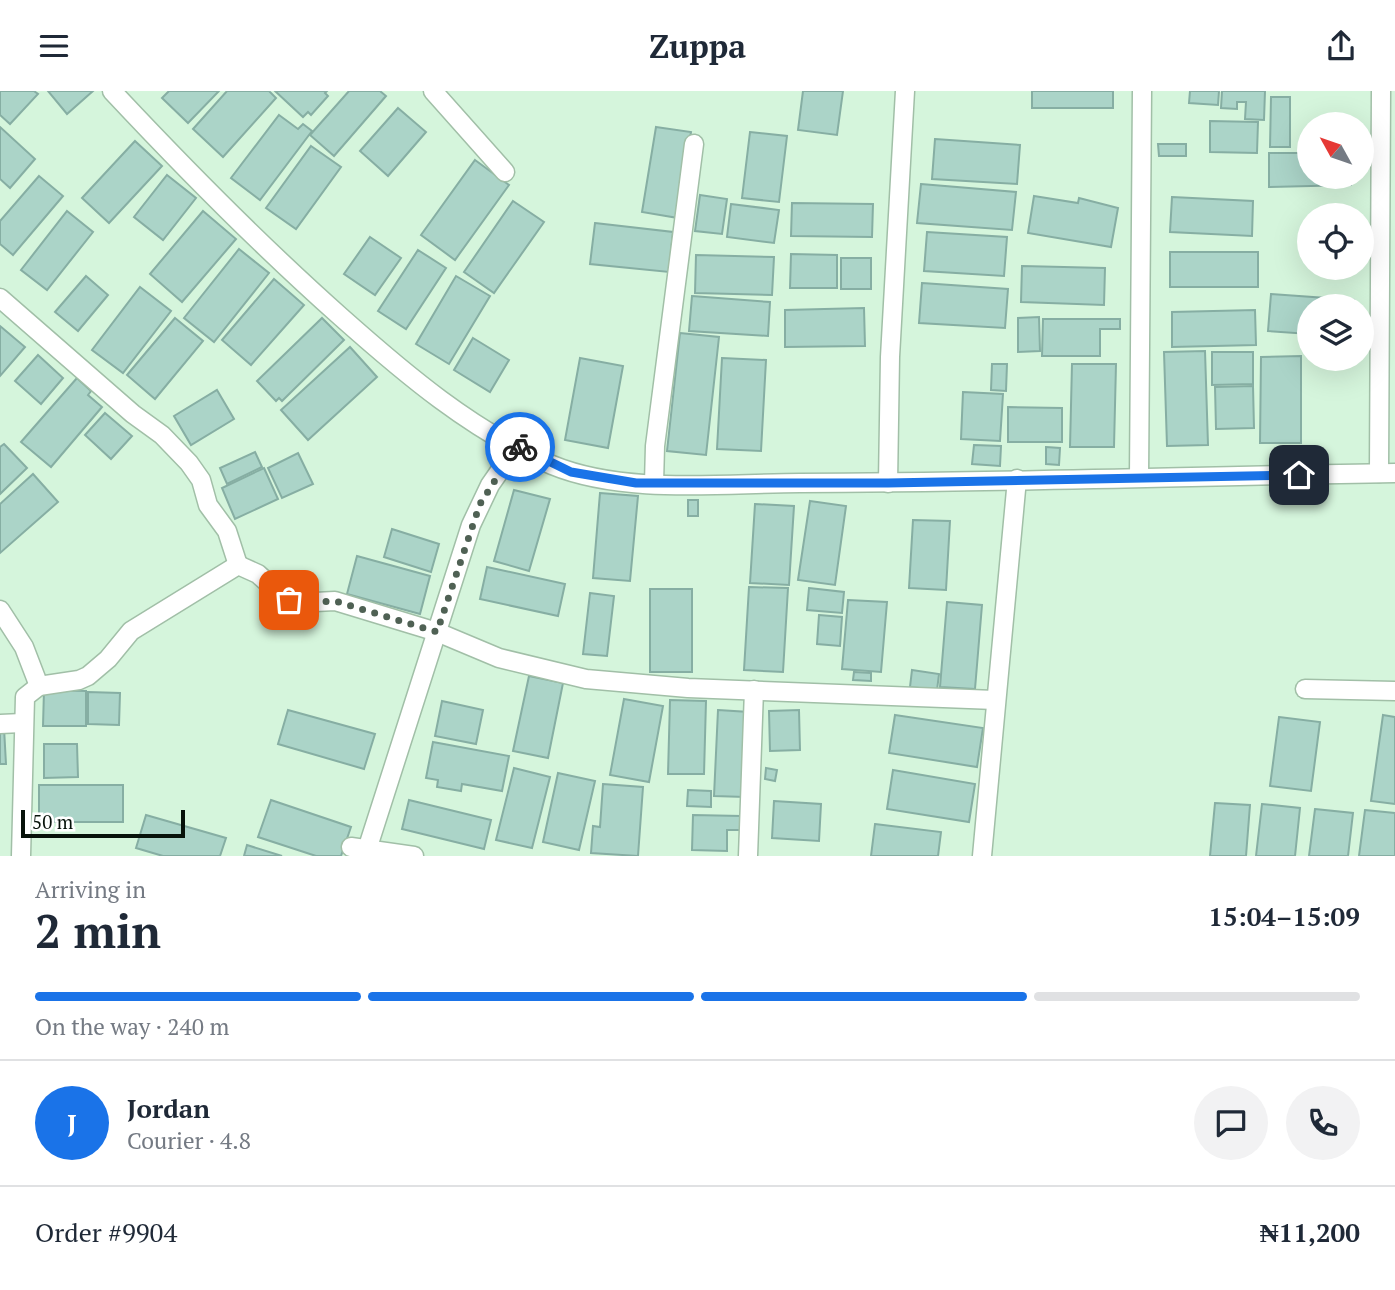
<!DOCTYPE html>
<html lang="en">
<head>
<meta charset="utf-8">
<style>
	body { margin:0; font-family:"PT Serif",serif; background:#f2f2f3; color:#1f2937; height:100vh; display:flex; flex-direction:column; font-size:26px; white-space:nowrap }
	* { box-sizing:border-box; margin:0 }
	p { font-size:23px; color:#747a83 }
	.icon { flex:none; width:38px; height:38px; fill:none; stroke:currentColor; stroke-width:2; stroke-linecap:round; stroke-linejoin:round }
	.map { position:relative; height:765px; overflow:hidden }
	.side { display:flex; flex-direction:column; background:#fff; flex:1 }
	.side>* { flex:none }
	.needle { width:46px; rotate:310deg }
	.buttons { position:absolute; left:1297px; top:21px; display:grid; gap:14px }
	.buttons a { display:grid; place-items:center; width:77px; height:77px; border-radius:50%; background:#fff; box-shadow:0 7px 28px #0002; font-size:35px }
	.scale { position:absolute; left:21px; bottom:18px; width:164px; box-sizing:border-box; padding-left:7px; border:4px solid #07120a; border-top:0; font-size:19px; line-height:24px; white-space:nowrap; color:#07120a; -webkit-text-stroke:5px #fff; paint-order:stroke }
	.pin { position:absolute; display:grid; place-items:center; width:60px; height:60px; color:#fff; margin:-30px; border-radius:14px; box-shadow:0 4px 10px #0006 }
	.courier { position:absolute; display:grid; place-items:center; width:70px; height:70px; margin:-35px; border:5px solid #1a73e8; border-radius:50%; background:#fff; color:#222; box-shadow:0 2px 9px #0007 }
	.summary em { font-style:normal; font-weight:600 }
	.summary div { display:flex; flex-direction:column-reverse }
	.summary { display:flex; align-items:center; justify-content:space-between; height:119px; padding:0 35px }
	h1 { font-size:46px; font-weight:600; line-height:52px }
	.bar { display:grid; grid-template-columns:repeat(4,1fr); gap:10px 7px; align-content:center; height:84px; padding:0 35px }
	.bar i { height:9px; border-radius:5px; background:#e0e1e3 }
	.bar .on { background:#1a73e8 }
	.bar p { grid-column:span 4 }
	.line { display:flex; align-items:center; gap:18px; padding:0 35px; border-top:2px solid #e0e1e3 }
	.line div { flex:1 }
	.round { display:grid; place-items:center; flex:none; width:74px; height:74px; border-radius:37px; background:#f2f2f3 }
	header { display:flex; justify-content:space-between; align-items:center; height:91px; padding:0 35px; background:#fff; font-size:32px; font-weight:600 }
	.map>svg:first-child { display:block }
	.building { fill:#abd4c8; stroke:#86aea3; stroke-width:2 }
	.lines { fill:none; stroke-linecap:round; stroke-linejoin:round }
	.street-casing { stroke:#a1bfa7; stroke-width:21 }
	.street { stroke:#fff; stroke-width:18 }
	.done { stroke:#4f6154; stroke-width:7; stroke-dasharray:0 12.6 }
	.route { stroke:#1a73e8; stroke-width:9 }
</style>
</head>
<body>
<header><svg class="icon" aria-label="menu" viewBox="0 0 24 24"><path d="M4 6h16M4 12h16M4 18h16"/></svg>Zuppa<svg class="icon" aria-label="share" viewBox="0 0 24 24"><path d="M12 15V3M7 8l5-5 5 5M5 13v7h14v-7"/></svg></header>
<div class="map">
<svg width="1395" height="765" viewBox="0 0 1395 765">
	<rect width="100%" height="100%" fill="#d5f5dc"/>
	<!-- building -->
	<g class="building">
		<path d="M0 0H34L38 3 10 33 0 24Z"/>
		<path d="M48 0H93L67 23Z"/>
		<path d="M169 0H219L188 32 162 7Z"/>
		<path d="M227 0H269L276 7 223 66 193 38Z"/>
		<path d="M275 0H327L325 2 328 5 311 24 308 21 303 26Z"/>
		<path d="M349 0H380L386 5 334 65 310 44Z"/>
		<path d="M803 0H843L837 44 798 39Z"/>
		<rect x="1032" y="0" width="81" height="17"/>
		<path d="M1190 0H1219L1218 14 1189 12Z"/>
		<path d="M1222 0H1265L1264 29 1245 28 1246 11H1237V18L1221 17Z"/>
		<path d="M1271 6H1290V56H1270Z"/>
		<path d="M398 17 426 41 388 85 360 60Z"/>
		<path d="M279 24 298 38 303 33 312 40 260 109 231 87Z"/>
		<path d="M1210 30 1258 31 1257 62 1210 61Z"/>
		<path d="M0 36 35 68 10 97 0 88Z"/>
		<path d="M656 36 691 41 678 127 642 121Z"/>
		<path d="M750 41 787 45 779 111 742 107Z"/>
		<path d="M935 48 1020 54 1017 93 932 88Z"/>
		<path d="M135 50 162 75 109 132 82 107Z"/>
		<path d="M1158 53H1186V65H1159Z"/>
		<path d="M311 55 341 76 296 138 266 117Z"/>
		<path d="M1269 62H1309V86H1351V94L1269 96Z"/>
		<path d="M475 69 509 94 455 169 421 144Z"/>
		<path d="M167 84 196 107 163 149 134 126Z"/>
		<path d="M39 85 63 105 13 164 0 153V130Z"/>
		<path d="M921 93 1016 101 1012 139 917 132Z"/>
		<path d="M700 104 727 108 722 143 695 140Z"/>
		<path d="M1034 105 1078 112 1079 107 1118 117 1111 156 1028 142Z"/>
		<path d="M1172 106 1253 110 1252 145 1170 141Z"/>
		<path d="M513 110 544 131 494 202 464 181Z"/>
		<path d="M792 112 873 113 872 146 791 145Z"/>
		<path d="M731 113 779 119 774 152 727 146Z"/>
		<path d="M67 120 93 141 47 199 21 179Z"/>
		<path d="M203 120 236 148 182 211 150 183Z"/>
		<path d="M595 132 673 141 669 181 590 173Z"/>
		<path d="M927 141 1007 146 1004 185 924 180Z"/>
		<path d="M370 146 401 167 375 204 344 183Z"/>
		<path d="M239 158 269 182 214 251 184 227Z"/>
		<path d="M418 159 446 177 406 238 378 220Z"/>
		<rect x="1170" y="161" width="88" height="35"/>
		<path d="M791 163 837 164V197H790Z"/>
		<path d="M696 164 774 166 772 204 695 202Z"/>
		<rect x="841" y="167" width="30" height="31"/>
		<path d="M1022 175 1105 177 1104 214 1021 211Z"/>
		<path d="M86 185 108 204 78 240 55 221Z"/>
		<path d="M456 185 490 205 449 273 416 253Z"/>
		<path d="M274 188 304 214 251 274 222 249Z"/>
		<path d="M922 192 1008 198 1005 237 919 232Z"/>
		<path d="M140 196 171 220 123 282 92 259Z"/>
		<path d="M1271 203 1354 209 1353 215H1309V243L1268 240Z"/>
		<path d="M692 205 770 211 768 245 689 240Z"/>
		<path d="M864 217 865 255 785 256V219Z"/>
		<path d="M1255 219 1256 254 1172 256V221Z"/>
		<path d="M1039 226 1040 260 1018 261V227Z"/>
		<path d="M175 227 203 250 155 308 127 284Z"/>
		<path d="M322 227 344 249 282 310 279 307 276 310 257 290Z"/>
		<path d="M1043 228H1120V238H1100V265H1042Z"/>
		<path d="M0 235 25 256 0 285Z"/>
		<path d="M680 242 719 246 706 364 667 360Z"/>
		<path d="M473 247 509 269 490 301 454 279Z"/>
		<path d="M350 256 377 286 308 349 281 319Z"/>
		<path d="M1205 260 1208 354 1167 355 1164 261Z"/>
		<path d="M1212 261H1253V293L1212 294Z"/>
		<path d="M38 264 63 287 41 313 15 290Z"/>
		<path d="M1301 265V352H1260L1261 266Z"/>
		<path d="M580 267 623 275 608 357 565 349Z"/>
		<path d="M722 267 766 269 761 360 717 358Z"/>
		<path d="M992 273H1007L1006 300 991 299Z"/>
		<path d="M1072 273H1116L1114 356H1070Z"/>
		<path d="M77 287 91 300 88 304 102 316 51 376 21 351Z"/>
		<path d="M1253 295 1254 337 1216 338 1215 296Z"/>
		<path d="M217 299 234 328 191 354 174 325Z"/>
		<path d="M963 301 1003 303 1000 350 961 348Z"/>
		<path d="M1008 316 1062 317V351H1008Z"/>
		<path d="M105 322 132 345 111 368 85 344Z"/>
		<path d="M4 353 27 377 0 403V356Z"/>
		<path d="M974 354 1001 355 1000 375 972 373Z"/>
		<path d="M1046 356 1060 357 1059 374 1046 373Z"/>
		<path d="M255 361 262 376 227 393 220 377Z"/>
		<path d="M298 362 313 393 282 407 268 377Z"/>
		<path d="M264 377 278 408 235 428 222 397Z"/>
		<path d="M33 383 58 411 0 462V413Z"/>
		<path d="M514 399 550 408 529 480 494 470Z"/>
		<path d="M600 402 638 405 630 490 593 487Z"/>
		<rect x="688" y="409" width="10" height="16"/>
		<path d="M810 410 846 415 835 494 798 489Z"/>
		<path d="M755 413 794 415 789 494 750 492Z"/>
		<path d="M913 429 950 430 946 499 909 497Z"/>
		<path d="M392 438 439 453 431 481 384 466Z"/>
		<path d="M357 465 430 485 420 523 347 503Z"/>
		<path d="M487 476 565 493 558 525 480 508Z"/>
		<path d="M749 496 788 497 783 581 744 579Z"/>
		<path d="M809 497 844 501 842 522 807 519Z"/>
		<rect x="650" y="498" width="42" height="83"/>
		<path d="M590 502 614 505 607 565 583 563Z"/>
		<path d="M848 509 887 511 881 581 842 578Z"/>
		<path d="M947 511 982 514 975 598 940 596Z"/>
		<path d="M819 524 842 526 840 555 817 553Z"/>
		<path d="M912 579 939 583 937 599 910 596Z"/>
		<path d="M854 581 871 582V590L853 589Z"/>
		<path d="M529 585 563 592 548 667 513 660Z"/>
		<path d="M44 599 86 600V635H43Z"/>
		<path d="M88 601 120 602 119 634 88 633Z"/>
		<path d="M624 608 663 615 649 691 610 684Z"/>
		<path d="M670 609 706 610 704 683H668Z"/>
		<path d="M442 610 483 619 476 653 435 645Z"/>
		<path d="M288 619 375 643 364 678 278 653Z"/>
		<path d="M718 619 749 621 745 706 714 705Z"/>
		<path d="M799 619 800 659 770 660 769 620Z"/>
		<path d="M895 624 983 637 977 676 889 662Z"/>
		<path d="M1383 624 1395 626V713L1371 710Z"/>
		<path d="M1279 626 1320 631 1311 700 1270 695Z"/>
		<path d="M0 637H4L6 673H0Z"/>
		<path d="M433 651 509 665 502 700 462 693 461 700 437 696 438 689 426 687Z"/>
		<path d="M44 653H77L78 686 44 687Z"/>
		<path d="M514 677 550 686 532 757 496 749Z"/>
		<path d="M766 677 777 679 775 690 765 688Z"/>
		<path d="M893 679 975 693 969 731 887 718Z"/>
		<path d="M558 682 595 690 579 759 543 751Z"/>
		<path d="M603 693 643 696 638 765 591 762 593 735 600 736Z"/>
		<rect x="39" y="694" width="84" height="37"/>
		<path d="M688 699 711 700V716L687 715Z"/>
		<path d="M271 709 351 736 341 765H316L258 746Z"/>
		<path d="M409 709 491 729 484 758 402 738Z"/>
		<path d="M774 710 821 713 819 750 772 747Z"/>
		<path d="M1215 712 1250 714 1246 765H1210Z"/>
		<path d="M1262 713 1300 717 1295 765H1256Z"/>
		<path d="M1315 718 1353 722 1348 765H1309Z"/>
		<path d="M1365 719 1395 722V765H1359Z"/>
		<path d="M146 724 226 747 220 765H163L136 757Z"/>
		<path d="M693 724 741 725V739H727V760L692 759Z"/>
		<path d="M875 733 941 741 938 765H871Z"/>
		<path d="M247 754 282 765H244Z"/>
	</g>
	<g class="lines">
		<!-- street casing -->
		<g class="street-casing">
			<g id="street">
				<path d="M112 0C186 79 261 155 341 226 404 282 473 341 552 374 625 404 722 392 800 392 998 392 1197 385 1395 382"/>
				<path d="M433 0 505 81"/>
				<path d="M0 207 133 323 162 344 189 372 201 389 208 414 227 440 238 474"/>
				<path d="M1379 382 1381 0"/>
				<path d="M1139 386 1142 0"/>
				<path d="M654 392 655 355 694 53"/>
				<path d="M888 392 890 266 905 0"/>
				<path d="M0 519 24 556 39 595"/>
				<path d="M1305 598 1395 600"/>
				<path d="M0 633 22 632"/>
				<path d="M351 756 414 765"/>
				<path d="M21 765 25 606 39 595 79 589 88 585 108 568 131 540 238 474 258 483 283 506 295 512 335 510 437 541 499 567 586 588 688 597 995 609"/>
				<path d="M365 765 471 434 490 394 517 355"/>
				<path d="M748 765 754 599"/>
				<path d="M982 765 1017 388"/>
			</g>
		</g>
		<!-- street -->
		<use href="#street" class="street"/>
	</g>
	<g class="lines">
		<!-- done -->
		<path class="done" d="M289 509 295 512 335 510 437 541 480 413 517 355 520 356"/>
		<!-- route -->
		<path class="route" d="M520 356 571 381 636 392H888L1299 384"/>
	</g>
</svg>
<div class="buttons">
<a><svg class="needle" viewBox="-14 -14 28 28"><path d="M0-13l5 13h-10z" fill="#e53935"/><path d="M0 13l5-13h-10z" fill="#747a83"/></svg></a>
<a><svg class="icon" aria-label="locate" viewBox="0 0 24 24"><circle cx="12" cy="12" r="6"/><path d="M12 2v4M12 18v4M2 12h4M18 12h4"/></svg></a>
<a><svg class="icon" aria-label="layers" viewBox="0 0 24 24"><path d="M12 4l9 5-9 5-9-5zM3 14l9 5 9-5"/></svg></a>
</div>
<div class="scale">50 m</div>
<div class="pin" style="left:289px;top:509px;background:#ea580c"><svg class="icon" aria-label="bag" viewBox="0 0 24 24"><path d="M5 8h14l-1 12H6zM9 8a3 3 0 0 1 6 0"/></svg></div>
<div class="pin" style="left:1299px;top:384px;background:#1f2937"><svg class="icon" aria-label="home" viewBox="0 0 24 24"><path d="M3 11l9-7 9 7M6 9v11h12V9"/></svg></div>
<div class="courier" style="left:520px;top:356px"><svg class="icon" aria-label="bike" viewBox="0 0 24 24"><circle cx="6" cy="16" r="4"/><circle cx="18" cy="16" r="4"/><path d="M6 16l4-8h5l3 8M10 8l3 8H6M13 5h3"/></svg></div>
</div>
<section class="side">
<div class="summary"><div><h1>2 min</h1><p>Arriving in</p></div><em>15:04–15:09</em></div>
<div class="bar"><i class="on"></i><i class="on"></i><i class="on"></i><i></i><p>On the way · 240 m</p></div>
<div class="line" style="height:126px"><b class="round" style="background:#1a73e8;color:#fff">J</b><div><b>Jordan</b><p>Courier · 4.8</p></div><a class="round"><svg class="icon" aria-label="chat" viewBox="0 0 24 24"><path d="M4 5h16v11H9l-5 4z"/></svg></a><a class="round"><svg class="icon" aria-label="phone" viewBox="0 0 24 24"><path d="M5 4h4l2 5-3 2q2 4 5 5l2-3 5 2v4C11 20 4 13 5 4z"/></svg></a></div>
<div class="line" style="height:91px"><div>Order #9904</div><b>₦11,200</b></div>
</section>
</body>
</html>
